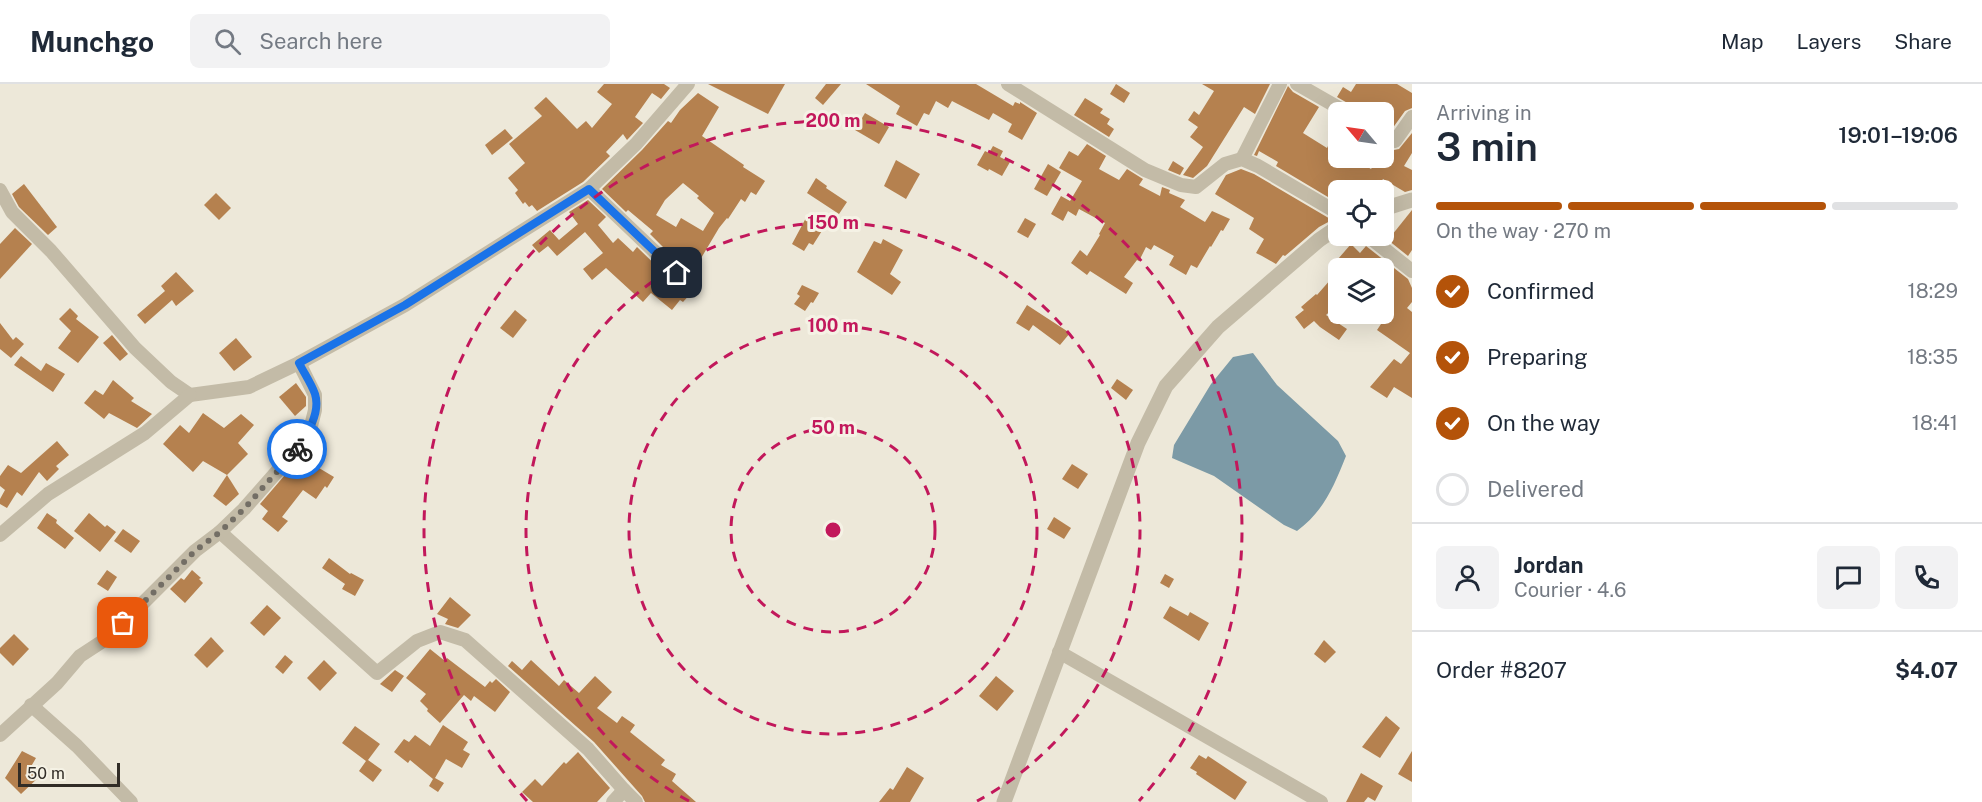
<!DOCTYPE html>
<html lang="en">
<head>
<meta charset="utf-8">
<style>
	body { margin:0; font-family:"Public Sans",sans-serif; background:#f2f2f3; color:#1f2937; height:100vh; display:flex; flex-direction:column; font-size:22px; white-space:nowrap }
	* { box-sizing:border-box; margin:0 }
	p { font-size:20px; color:#747a83 }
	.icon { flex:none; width:33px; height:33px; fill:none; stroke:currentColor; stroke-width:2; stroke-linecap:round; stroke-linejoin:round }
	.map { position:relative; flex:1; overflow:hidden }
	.panel { display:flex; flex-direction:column; background:#fff; width:570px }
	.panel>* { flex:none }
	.needle { width:39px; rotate:299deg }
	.fabs { position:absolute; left:1328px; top:18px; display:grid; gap:12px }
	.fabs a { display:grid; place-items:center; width:66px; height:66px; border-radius:9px; background:#fff; box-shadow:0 6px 24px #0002; font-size:30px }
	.scale { position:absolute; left:18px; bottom:15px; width:102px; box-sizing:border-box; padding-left:6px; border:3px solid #312c26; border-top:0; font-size:16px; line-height:21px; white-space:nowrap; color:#312c26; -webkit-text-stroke:4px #f5f2e5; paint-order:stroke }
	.pin { position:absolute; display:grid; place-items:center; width:51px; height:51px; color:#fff; margin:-26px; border-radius:12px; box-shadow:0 3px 9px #0006 }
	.courier { position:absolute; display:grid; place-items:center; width:60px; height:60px; margin:-30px; border:4px solid #1a73e8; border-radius:50%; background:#fff; color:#222; box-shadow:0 2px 8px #0007 }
	.overview em { font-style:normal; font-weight:600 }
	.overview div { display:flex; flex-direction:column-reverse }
	.overview { display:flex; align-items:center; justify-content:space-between; height:102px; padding:0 24px }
	h1 { font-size:39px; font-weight:600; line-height:45px }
	.bar { display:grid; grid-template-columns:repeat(4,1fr); gap:9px 6px; align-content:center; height:72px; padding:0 24px }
	.bar i { height:8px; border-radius:4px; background:#e0e1e3 }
	.bar .current { background:#b45309 }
	.bar p { grid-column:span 4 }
	.line { display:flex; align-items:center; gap:15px; padding:0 24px; border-top:2px solid #e0e1e3 }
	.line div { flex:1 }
	.round { display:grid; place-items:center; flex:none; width:63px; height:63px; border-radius:9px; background:#f2f2f3 }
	ol { padding:0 24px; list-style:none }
	li { display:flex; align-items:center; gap:18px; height:66px }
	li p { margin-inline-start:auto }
	li .icon { padding:6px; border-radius:50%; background:#b45309; color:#fff; stroke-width:4 }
	li:last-child { color:#747a83 }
	li i { width:33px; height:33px; border:3px solid #e0e1e3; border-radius:50% }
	header { display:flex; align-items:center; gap:36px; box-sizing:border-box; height:84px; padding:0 30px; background:#fff; border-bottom:2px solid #e0e1e3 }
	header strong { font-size:28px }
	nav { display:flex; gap:33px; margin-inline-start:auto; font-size:21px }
	.search { width:420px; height:54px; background:#f2f2f3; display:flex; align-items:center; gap:15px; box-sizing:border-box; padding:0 21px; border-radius:9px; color:#747a83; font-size:22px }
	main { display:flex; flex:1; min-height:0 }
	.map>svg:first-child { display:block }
	.water { fill:#7c9aa6 }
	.building { fill:#b5814f; fill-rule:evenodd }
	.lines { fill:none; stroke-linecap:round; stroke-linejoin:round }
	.minor { stroke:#c3bba7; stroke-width:14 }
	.tertiary { stroke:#c3bba7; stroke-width:15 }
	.done { stroke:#736e65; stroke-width:6; stroke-dasharray:0 10.8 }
	.route { stroke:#1a73e8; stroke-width:8 }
	.ring { fill:none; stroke:#c2185b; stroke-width:3; stroke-dasharray:10 8 }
	.centre { fill:#c2185b; stroke:#f5f2e5; stroke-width:3 }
	.ring-label { font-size:18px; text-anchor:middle; font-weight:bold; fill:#c2185b; stroke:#f5f2e5; stroke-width:6; stroke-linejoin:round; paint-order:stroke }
</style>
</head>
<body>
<header>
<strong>Munchgo</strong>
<div class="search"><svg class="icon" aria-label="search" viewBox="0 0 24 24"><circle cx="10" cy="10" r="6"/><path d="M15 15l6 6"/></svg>Search here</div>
<nav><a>Map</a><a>Layers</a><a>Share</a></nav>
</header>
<main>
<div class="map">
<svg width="1412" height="718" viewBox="0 0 1412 718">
	<rect width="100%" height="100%" fill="#ede8d9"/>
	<!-- water -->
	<path class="water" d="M1253 269 1277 301 1338 357 1346 372C1334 402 1324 427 1297 447L1284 441 1214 392 1172 374 1174 361 1211 300 1233 273Z"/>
	<!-- building -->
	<g class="building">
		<path d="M604 0H664L670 4 661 15 652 9 635 33 643 39 627 56 623 50 606 68 610 72 583 98 537 127 532 121 529 123 525 118 523 120 515 109 518 106 508 94 525 79 509 60 542 32 534 24 546 13 577 45 586 37 592 44 612 20 597 8Z"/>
		<path d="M708 0H785L768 30Z"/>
		<path d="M826 0H841L823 21 815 14Z"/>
		<path d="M866 0H976L1013 22 1015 18 1020 20V18L1037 29 1022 56 1008 48 1012 40 993 29 989 36 952 17 948 24 936 17 929 31 924 29 917 42 896 30 900 22Z"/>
		<path d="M1116 0 1130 9 1124 19 1110 10Z"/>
		<path d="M1202 0H1270L1255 30 1244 23 1207 82 1193 94 1183 91 1203 63 1190 53 1198 43 1188 36 1194 27 1199 31 1214 7Z"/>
		<path d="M1356 0H1397L1412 9V24L1405 27 1392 45 1383 41V28H1355L1351 21 1337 13 1343 3 1351 8Z"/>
		<path d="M1288 2 1293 8 1319 23 1303 49 1327 64 1328 62 1338 68V74H1352L1371 85 1379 74H1383V68L1387 63 1394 66 1399 65 1412 49V69L1404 82 1412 86V106L1405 108 1383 95 1376 106H1338V119L1276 82 1278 78 1259 67 1257 72 1254 71Z"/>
		<path d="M698 9 719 23 702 52 744 81 743 83 765 97 756 111 751 108 745 118 741 115 728 135 727 134 719 144 697 181 690 177 685 185 650 150 653 147 628 126 626 128 602 105 642 66 668 37 671 39 680 26ZM683 99 699 112 697 114 714 129 703 147 681 134 676 143 656 131 665 116Z"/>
		<path d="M1085 14 1103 25 1100 29 1110 35 1107 40 1114 45 1109 53 1074 31Z"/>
		<path d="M865 29 889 43 879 60 855 46Z"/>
		<path d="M505 45 513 54 492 71 485 61Z"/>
		<path d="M1087 60 1106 72 1099 85 1119 96 1127 85 1143 95 1139 101 1160 112 1162 103 1170 106 1169 109 1185 116 1180 123 1205 138 1212 127 1230 135 1223 147 1221 146 1211 163 1210 162 1197 184 1191 181 1186 191 1169 181 1174 172 1154 161 1151 166 1146 163 1139 177 1137 176 1124 193 1133 199 1126 210 1090 187 1087 191 1071 179 1080 166 1087 172 1100 151 1099 150 1105 139 1079 125 1076 132 1068 127 1063 137 1051 130 1061 112 1070 117 1082 97 1059 84 1069 67 1078 72Z"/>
		<path d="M993 62 1003 67 1000 73 1010 78 1002 92 989 85 988 87 977 81 985 67 989 69Z"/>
		<path d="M896 76 920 90 906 115 884 102Z"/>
		<path d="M1173 77 1184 84 1180 91 1168 86Z"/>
		<path d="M1048 80 1061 88 1047 112 1034 105Z"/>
		<path d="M1241 85 1254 90 1332 136 1319 143 1285 172 1283 171 1276 180 1262 172 1256 169 1264 155 1249 145 1254 134 1215 110 1226 91Z"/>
		<path d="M816 94 827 102 826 104 847 118 839 130 807 109Z"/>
		<path d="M24 100 57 143 48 151 19 123 12 110Z"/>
		<path d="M216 109 231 124 219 136 204 121Z"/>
		<path d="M588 116 606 133 598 141 613 159 618 154 633 168 637 163 671 196 675 198 683 196 694 206 683 218 680 216 672 226 651 209 643 218 606 184 592 196 583 185 603 169 585 148 557 172 548 162 539 169 532 161 550 146 559 156 578 140 569 128Z"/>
		<path d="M1412 126V166L1408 172 1388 156Z"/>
		<path d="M807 132 825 142 813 161 809 159 804 167 792 160Z"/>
		<path d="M1025 134 1036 140 1028 154 1017 148Z"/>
		<path d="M15 144 32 160 0 195V160Z"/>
		<path d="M883 155 903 166 890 190 901 198 892 211 857 188 874 157 881 160Z"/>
		<path d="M1351 160 1360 169 1366 162 1408 195 1412 204V218L1407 224 1412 228V314L1394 303 1387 314 1370 303 1394 275 1401 280 1410 269 1377 246 1383 237 1379 234 1390 219 1383 213V184H1349L1338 175Z"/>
		<path d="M1338 187V220L1326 231 1347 245 1339 256 1320 243 1314 237 1304 245 1295 233 1304 226 1301 223 1316 210 1317 211Z"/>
		<path d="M176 188 194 207 176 222 172 216 145 240 137 231 165 207 161 202Z"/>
		<path d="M802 201 819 209 813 219 811 218 805 227 794 220 800 212 797 210Z"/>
		<path d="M1027 221 1070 249 1060 261 1033 241 1029 247 1016 239Z"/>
		<path d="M70 224 78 232 76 235 99 253 78 279 58 264 71 247 59 235Z"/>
		<path d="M515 226 527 236 513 254 500 244Z"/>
		<path d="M0 239 13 256 16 253 24 260 11 274 0 265Z"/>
		<path d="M112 251 128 270 120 277 103 259Z"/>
		<path d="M236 254 252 273 234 287 219 269Z"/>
		<path d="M21 272 41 287 46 279 65 290 53 308 14 281Z"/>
		<path d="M1117 295 1133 306 1126 316 1111 304Z"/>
		<path d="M113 296 134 314 131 317 152 330 137 344 109 329 104 335 84 319 95 306 103 311Z"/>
		<path d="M296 299 306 313V322L295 332 279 313Z"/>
		<path d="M203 329 224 344 241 330 254 341 238 359 248 370 227 391 203 377 193 388 163 360 180 341 189 349Z"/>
		<path d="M57 357 69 371 56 382 59 385 47 397 39 388 22 412 17 408 7 424 0 420V415L5 406 0 402V392L8 381 21 389Z"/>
		<path d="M309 363 321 371 314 381 334 393 327 404 325 402 316 415 303 406 282 433 288 437 278 448 262 435 268 427 260 420Z"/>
		<path d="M1072 380 1088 390 1078 405 1062 395Z"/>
		<path d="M227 391 239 410 226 422 213 412Z"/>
		<path d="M47 429 57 436 56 439 74 454 65 465 37 444Z"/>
		<path d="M89 429 105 443 107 441 116 448 100 468 74 447Z"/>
		<path d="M1054 433 1071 444 1064 455 1047 445Z"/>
		<path d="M123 445 140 457 131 469 114 457Z"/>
		<path d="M329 474 350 490 351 489 364 496 355 512 342 505 345 500 322 484Z"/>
		<path d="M107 486 117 493 108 507 97 500Z"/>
		<path d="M192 486 201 494 199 495 203 499 185 519 170 505 181 494 184 496Z"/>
		<path d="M1165 490 1174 495 1169 504 1160 499Z"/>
		<path d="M450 513 471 531 458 544 445 540 448 535 437 530Z"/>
		<path d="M267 521 281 534 264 552 250 539Z"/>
		<path d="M1170 522 1188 532 1190 528 1209 539 1199 557 1163 534Z"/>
		<path d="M14 550 29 565 13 582 0 569V564Z"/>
		<path d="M211 553 224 567 207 584 194 571Z"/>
		<path d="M1324 556 1336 568 1325 579 1314 570Z"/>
		<path d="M430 565 445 577 447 574 485 603 490 597 492 599 496 595 510 608 495 628 474 612 471 617 464 611 440 639 427 627 428 625 420 617 426 610 406 594Z"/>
		<path d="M285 571 293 578 283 590 275 583Z"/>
		<path d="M324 576 337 589 320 607 307 594Z"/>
		<path d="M531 576 559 602 564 596 579 609 595 592 612 608 597 624 617 639 622 632 635 641 630 648 665 676 661 681 676 690 672 697 696 718H645L642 712 594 658 508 582 512 577 522 586Z"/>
		<path d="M395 586 404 592 392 608 380 600Z"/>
		<path d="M996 592 1014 607 997 627 979 612Z"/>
		<path d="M1386 632 1400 644 1380 674 1362 663Z"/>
		<path d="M443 641 468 658 463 666 470 670 462 684 446 675 435 694 444 699 438 708 429 702 433 695 410 676 408 679 394 668 404 655 409 658 415 651 430 662Z"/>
		<path d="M355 642 380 660 368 676 382 686 373 698 359 687 366 677 342 659Z"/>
		<path d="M22 667 36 674 29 686 40 692 21 710 5 694Z"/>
		<path d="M1412 667V698L1398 690Z"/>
		<path d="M578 668 610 704 597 718H533L522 708 535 695 542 702 564 678 566 680Z"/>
		<path d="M1199 671 1206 675 1208 672 1247 698 1235 716 1196 690 1197 688 1190 684Z"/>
		<path d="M907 683 924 694 910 718H879L890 704 893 706Z"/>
		<path d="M1361 689 1383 702 1375 717 1368 713 1364 718H1346Z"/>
	</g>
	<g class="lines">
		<!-- minor -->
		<g class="minor">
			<path d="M1008 0 1145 86 1181 101 1196 103 1225 80 1242 75 1258 82 1338 129"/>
			<path d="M1297 0 1346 28"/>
			<path d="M1383 50 1395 57 1412 33"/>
			<path d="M1242 75 1280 0"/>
			<path d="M589 105 677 189"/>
			<path d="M0 106 12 128 51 167 135 264 171 298 190 311 249 303 299 279 405 221 589 105 636 60 688 0"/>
			<path d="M1368 152 1412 187"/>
			<path d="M220 448 377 589 417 557 440 548 465 556 588 665 624 706"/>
			<path d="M0 451 48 410 145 349 190 311"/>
			<path d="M1059 568 1321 718"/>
			<path d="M31 621 77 662 131 718"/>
			<path d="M0 651 57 599 80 572 109 553 195 467 220 448 244 425 296 366 310 346 315 326V311L299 279"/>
			<path d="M613 718 624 706 636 718"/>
		</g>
		<!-- tertiary -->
		<g class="tertiary">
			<path d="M1383 125 1412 116"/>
			<path d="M1004 718 1138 359 1166 302 1218 243 1319 156 1338 143"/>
		</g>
	</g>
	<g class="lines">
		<!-- done -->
		<path class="done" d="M123 539 195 467 220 448 244 425 297 365"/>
		<!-- route -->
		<path class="route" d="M297 365C307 350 321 329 315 310 311 299 304 289 299 279L405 221 589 105 677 189"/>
	</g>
	<!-- distance rings -->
	<g class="ring">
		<circle cx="833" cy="446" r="102"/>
		<circle cx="833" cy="446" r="204"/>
		<path d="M689 717A307 307 0 1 1 977 717"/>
		<path d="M527 717A409 409 0 1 1 1139 717"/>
	</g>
	<circle cx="833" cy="446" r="9" class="centre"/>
	<g class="ring-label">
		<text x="833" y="43">200 m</text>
		<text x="833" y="145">150 m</text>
		<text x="833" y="248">100 m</text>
		<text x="833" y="350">50 m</text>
	</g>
</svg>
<div class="fabs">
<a><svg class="needle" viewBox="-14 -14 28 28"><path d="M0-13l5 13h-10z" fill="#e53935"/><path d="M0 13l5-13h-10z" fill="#747a83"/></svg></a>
<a><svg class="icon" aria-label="locate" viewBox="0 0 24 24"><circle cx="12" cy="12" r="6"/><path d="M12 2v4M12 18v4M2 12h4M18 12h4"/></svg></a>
<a><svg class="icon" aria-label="layers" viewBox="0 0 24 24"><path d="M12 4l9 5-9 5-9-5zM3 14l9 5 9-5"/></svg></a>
</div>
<div class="scale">50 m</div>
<div class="pin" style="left:123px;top:539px;background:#ea580c"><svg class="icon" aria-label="bag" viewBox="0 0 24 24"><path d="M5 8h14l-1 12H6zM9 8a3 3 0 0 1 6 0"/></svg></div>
<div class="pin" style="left:677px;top:189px;background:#1f2937"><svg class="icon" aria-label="home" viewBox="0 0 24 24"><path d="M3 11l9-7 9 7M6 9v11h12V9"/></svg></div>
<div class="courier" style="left:297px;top:365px"><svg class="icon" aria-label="bike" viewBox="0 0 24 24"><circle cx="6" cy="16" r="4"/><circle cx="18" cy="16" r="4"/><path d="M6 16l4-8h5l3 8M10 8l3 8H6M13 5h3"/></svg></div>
</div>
<section class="panel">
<div class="overview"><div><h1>3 min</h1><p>Arriving in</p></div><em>19:01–19:06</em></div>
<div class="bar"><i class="current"></i><i class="current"></i><i class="current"></i><i></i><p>On the way · 270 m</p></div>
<ol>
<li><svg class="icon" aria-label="check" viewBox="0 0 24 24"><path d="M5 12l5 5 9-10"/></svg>Confirmed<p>18:29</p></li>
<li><svg class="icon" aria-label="check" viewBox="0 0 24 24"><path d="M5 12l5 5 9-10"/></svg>Preparing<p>18:35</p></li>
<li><svg class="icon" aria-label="check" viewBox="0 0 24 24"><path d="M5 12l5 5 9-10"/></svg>On the way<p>18:41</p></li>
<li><i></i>Delivered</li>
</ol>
<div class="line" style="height:108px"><a class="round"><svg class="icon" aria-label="person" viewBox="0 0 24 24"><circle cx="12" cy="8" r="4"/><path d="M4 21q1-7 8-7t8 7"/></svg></a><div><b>Jordan</b><p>Courier · 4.6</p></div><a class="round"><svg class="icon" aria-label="chat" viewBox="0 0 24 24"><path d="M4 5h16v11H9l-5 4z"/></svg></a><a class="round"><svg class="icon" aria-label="phone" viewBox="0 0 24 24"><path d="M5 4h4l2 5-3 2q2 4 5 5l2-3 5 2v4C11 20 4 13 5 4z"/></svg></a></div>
<div class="line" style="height:78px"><div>Order #8207</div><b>$4.07</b></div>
</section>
</main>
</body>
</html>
